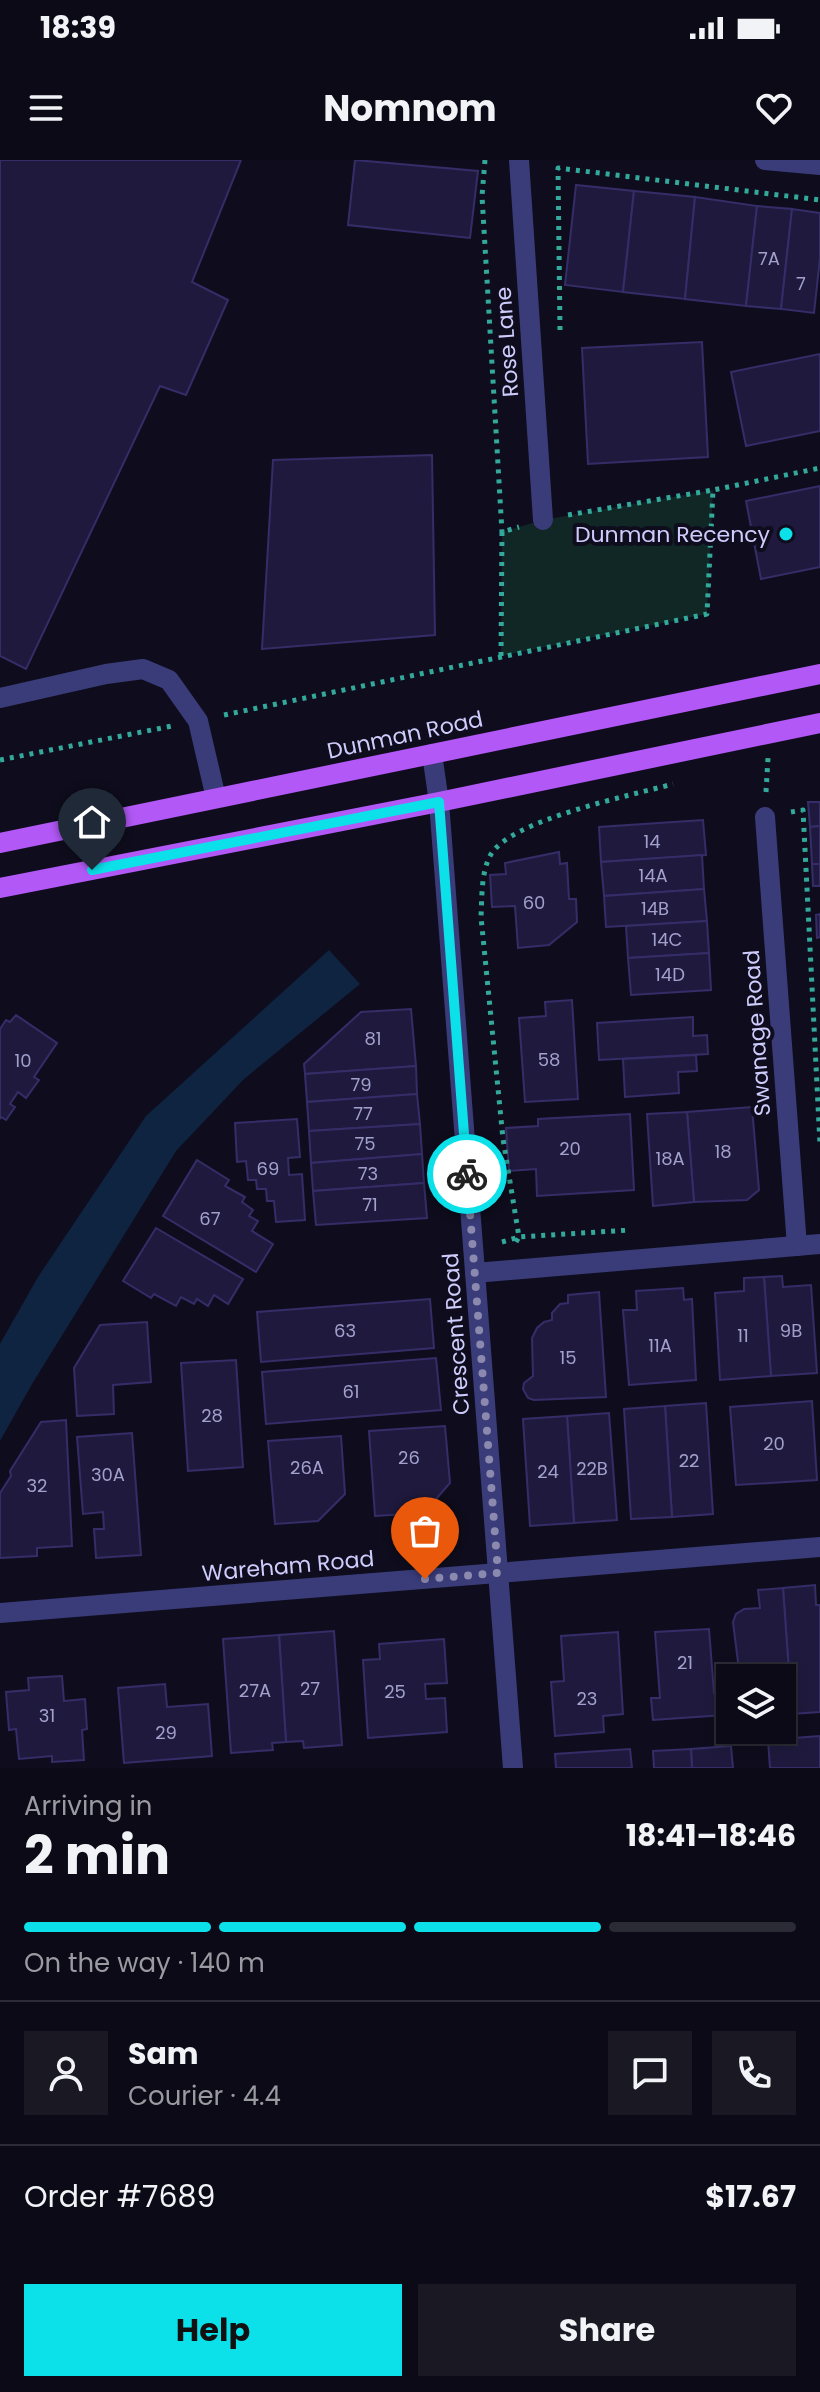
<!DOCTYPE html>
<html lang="en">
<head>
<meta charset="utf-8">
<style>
	body { margin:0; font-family:Poppins,sans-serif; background:#191823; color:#f1f3f6; height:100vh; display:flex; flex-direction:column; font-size:30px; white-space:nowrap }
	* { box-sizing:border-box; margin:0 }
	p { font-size:26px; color:#9a9aa1 }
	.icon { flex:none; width:44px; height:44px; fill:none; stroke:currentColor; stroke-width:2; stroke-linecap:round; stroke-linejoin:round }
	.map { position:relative; height:1608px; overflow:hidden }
	.drawer { display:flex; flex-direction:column; background:#0b0a16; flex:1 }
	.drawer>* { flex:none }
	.buttons { position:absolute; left:716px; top:1504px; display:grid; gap:16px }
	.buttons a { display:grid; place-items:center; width:80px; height:80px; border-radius:0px; background:#0b0a16; box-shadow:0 4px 12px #0003,0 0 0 2px #2b2b35; font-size:40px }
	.pin { position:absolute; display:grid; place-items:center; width:68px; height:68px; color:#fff; margin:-82px -34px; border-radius:50% 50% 50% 0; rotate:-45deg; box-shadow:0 0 8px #0007 }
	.pin .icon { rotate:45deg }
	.courier { position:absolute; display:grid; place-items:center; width:80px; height:80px; margin:-40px; border:6px solid #0ce0e9; border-radius:50%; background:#fff; color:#222; box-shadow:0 2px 10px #0007 }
	.overview em { font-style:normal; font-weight:700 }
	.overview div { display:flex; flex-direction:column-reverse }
	.overview { display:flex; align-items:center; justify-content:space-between; height:136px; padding:0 24px }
	h1 { font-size:52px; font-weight:700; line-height:60px }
	.bar { display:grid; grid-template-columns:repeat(4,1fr); gap:12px 8px; align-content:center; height:96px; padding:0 24px }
	.bar i { height:10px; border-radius:6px; background:#2b2b35 }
	.bar .current { background:#0ce0e9 }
	.bar p { grid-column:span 4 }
	.line { display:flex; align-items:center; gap:20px; padding:0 24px; border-top:2px solid #2b2b35 }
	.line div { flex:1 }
	.round { display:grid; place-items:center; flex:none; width:84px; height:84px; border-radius:0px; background:#191823 }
	.action { display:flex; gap:16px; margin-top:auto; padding:16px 24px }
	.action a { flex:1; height:92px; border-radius:0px; background:#0ce0e9; color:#111; font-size:32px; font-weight:700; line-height:92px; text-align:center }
	.action a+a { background:#191823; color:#f1f3f6 }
	.status { display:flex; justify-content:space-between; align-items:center; height:56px; padding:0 40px; background:#0b0a16; direction:ltr }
	.status svg { height:22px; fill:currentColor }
	header { display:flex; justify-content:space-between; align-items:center; height:104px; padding:0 24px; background:#0b0a16; font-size:36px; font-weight:700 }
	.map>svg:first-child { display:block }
	.green { fill:#102725 }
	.water { fill:#0e2440 }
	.building { fill:#1f1a3d; stroke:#352d68; stroke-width:2 }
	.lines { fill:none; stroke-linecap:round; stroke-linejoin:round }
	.path { stroke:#33a99b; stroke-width:5; stroke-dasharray:4 6; stroke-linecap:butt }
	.minor { stroke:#3a3c7a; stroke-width:20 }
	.major { stroke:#b258f7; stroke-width:20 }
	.done { stroke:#8b89ae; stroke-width:8; stroke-dasharray:0 14.4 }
	.route { stroke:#0ce0e9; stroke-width:10 }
	.poi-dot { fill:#0ce0e9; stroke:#0f0d1d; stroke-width:3 }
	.labels { text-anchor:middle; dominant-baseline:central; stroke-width:8; stroke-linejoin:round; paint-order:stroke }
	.number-label { font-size:18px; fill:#a2a0cc }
	.street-label { font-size:22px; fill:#ceccfc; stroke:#0f0d1d }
	.poi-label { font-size:22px; fill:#ceccfc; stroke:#0f0d1d; text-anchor:end }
</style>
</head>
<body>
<div class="status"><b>18:39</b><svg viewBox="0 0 49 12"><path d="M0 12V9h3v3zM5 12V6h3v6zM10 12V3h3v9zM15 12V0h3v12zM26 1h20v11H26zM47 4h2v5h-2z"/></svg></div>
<header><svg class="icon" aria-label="menu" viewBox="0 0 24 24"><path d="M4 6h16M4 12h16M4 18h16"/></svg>Nomnom<svg class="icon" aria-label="heart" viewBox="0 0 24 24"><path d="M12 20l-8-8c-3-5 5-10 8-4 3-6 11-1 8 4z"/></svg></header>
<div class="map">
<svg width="820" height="1608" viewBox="0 0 820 1608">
	<rect width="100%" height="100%" fill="#0f0d1d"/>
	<!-- green -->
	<path class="green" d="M713 330 707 454 501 496 502 372 543 360Z"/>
	<!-- water -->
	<path class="water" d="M329 790 360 824 244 919 176 991 32 1224 0 1281V1184L38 1117 146 956Z"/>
	<!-- building -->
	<g class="building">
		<path d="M0 0H241L192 122 228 140 186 235 160 226 26 509 0 496Z"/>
		<path d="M355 0 478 11 470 78 348 65Z"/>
		<path d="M576 25 634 31 623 132 565 125Z"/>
		<path d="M634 31 695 37 685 139 623 132Z"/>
		<path d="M695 37 757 46 746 146 685 139Z"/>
		<path d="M757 46 792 49 781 149 746 146Z"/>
		<path d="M792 49 820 53V98L814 153 781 149Z"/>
		<path d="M702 182 708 297 588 304 582 188Z"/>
		<path d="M820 194V271L746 286 731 212Z"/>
		<path d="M432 295 435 475 262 489 273 300Z"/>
		<path d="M820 326V407L761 419 746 341Z"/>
		<path d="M808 642H820V666L810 667Z"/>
		<path d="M703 660 706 695 601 702 599 667Z"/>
		<path d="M820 666V704H812L810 667Z"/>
		<path d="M559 692 560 704 567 703 569 739H576L577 762 549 785 518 788 515 746 492 747 490 715 506 714 505 703Z"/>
		<path d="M702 695 704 729 604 736 601 702Z"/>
		<path d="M812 704H820V726H813Z"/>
		<path d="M704 729 707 761 606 767 604 736Z"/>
		<path d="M820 754V777L817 778 816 755Z"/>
		<path d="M707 761 709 793 628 798 626 766Z"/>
		<path d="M709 793 711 830 631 835 628 798Z"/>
		<path d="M572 840 578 939 525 942 519 858 546 856 545 842Z"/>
		<path d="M411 849 416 906 305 914 304 904 361 852Z"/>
		<path d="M16 855 57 883 34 917 39 920 26 938 18 932 10 944 15 947 6 960 1 957 0 959V869L6 860 10 862Z"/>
		<path d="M693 857V876L707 875 708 894 599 900 597 863Z"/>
		<path d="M696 895 697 911 678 912 679 933 625 937 623 899Z"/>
		<path d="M416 906 417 934 307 942 305 914Z"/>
		<path d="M417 934 420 964 309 971 307 942Z"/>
		<path d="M752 947 759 1030 747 1040 694 1042 687 952Z"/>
		<path d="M687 952 694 1042 653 1046 647 954Z"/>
		<path d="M630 954 634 1030 537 1036 536 1009 509 1011 506 968 538 966V959Z"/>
		<path d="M297 959 300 997 288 998 289 1015 302 1014 305 1060 276 1062 274 1041H267L266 1029H257L256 1020H248L246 1001 237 1002 235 963Z"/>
		<path d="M420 964 422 994 311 1003 309 971Z"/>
		<path d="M422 994 424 1023 313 1031 311 1003Z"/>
		<path d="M197 1000 229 1020 225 1026 245 1037 242 1042 253 1050 249 1056 258 1061 252 1071 273 1084 256 1112 163 1056Z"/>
		<path d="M424 1023 427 1058 316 1065 313 1031Z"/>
		<path d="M156 1068 243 1119 228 1144 214 1135 208 1146 197 1139 194 1144 181 1137 176 1146 154 1134 151 1138 123 1121Z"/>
		<path d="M782 1116 783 1127 811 1125 817 1213 771 1216 764 1117Z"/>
		<path d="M764 1117 771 1216 720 1220 715 1133 744 1131V1118Z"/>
		<path d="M683 1128 684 1140 692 1139 696 1220 629 1225 623 1150H637L636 1131Z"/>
		<path d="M599 1132 606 1237 534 1240 528 1238 523 1229 524 1223 533 1216 532 1178 537 1168 544 1162 552 1160V1153L560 1144 568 1143V1135Z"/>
		<path d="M430 1139 434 1188 261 1202 257 1152Z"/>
		<path d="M147 1162 151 1222 113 1225 114 1254 77 1256 74 1208 100 1165Z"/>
		<path d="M436 1198 441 1250 266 1264 262 1212Z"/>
		<path d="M236 1200 243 1307 188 1311 181 1203Z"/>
		<path d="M812 1241 817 1320 736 1325 730 1247Z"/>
		<path d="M706 1243 713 1354 672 1357 665 1246Z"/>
		<path d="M665 1246 672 1357 631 1359 624 1249Z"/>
		<path d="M609 1253 617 1360 574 1363 567 1256Z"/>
		<path d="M567 1256 574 1363 530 1366 523 1259Z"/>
		<path d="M66 1260 72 1386 37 1388V1396L0 1398V1333L11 1316 10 1311 41 1262Z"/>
		<path d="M445 1266 450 1323 424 1353 375 1356 369 1271Z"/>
		<path d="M132 1273 141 1395 96 1398 94 1369H104L103 1352 83 1354 77 1277Z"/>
		<path d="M341 1276 345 1334 318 1361 275 1364 268 1281Z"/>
		<path d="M815 1425 816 1445H820V1552L792 1554 783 1428Z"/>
		<path d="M783 1428 792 1554H782V1518H740L733 1462 736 1454 744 1449 760 1448 758 1430Z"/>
		<path d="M709 1469 714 1533 723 1532 724 1555 653 1560 651 1538H660L655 1472Z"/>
		<path d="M334 1471 342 1585 304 1588 303 1581 286 1582 279 1475Z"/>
		<path d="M618 1472 623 1554 603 1556 604 1572 555 1576 551 1522 564 1521 561 1476Z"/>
		<path d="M279 1475 286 1582 272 1583 273 1590 231 1593 223 1479Z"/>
		<path d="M444 1479 447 1523 425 1524 426 1539 445 1538 447 1572 368 1578 363 1500 380 1499 379 1484Z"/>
		<path d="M62 1516 64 1541 85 1539 87 1569 82 1570 84 1600 52 1602V1596L19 1599 16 1569 9 1570 6 1532 29 1530 28 1518Z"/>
		<path d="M165 1524 167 1547 208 1544 212 1596 124 1603 118 1528Z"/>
		<path d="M820 1576V1608H770L768 1580Z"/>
		<path d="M731 1586 733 1608H692L691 1589Z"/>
		<path d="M630 1589 632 1608H556L555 1594Z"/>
		<path d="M691 1589 692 1608H654L653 1591Z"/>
	</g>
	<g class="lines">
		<!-- path -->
		<g class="path">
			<path d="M485 0 482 36 502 372"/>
			<path d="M560 170 558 8 820 40"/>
			<path d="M568 355 713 330"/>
			<path d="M501 496 502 372 519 367"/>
			<path d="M224 555 707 454 713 330 820 308"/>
			<path d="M0 600 172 566"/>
			<path d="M766 632 768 598"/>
			<path d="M791 652 803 650 820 984"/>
			<path d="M502 1082 519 1077 631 1070"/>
			<path d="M516 1082 519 1077 503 979 481 757C482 738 481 713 490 696 508 660 633 635 673 624"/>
		</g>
		<!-- minor -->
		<g class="minor">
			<path d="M519 0 543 360"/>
			<path d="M765 0 820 5"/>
			<path d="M0 538 106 514 143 509 169 520 198 561 216 638"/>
			<path d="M432 594 439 642 513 1608"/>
			<path d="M765 657 797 1086"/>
			<path d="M475 1113 820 1084"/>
			<path d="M0 1453 820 1387"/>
		</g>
		<!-- major -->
		<g class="major">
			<path d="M0 683 820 514"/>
			<path d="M0 728 439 642 820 563"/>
		</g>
	</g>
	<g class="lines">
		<!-- done -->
		<path class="done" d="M425 1419 498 1413 467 1014"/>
		<!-- route -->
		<path class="route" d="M92 710 439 642 467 1014"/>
	</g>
	<!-- markers -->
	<circle class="poi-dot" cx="786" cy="374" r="8"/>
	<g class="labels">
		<!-- number labels -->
		<g class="number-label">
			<text x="769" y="98">7A</text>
			<text x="801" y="123">7</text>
			<text x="652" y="681">14</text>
			<text x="653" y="715">14A</text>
			<text x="534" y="742">60</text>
			<text x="655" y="748">14B</text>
			<text x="667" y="779">14C</text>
			<text x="670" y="814">14D</text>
			<text x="373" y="878">81</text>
			<text x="549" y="899">58</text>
			<text x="23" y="900">10</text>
			<text x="361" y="924">79</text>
			<text x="363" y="953">77</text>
			<text x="365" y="983">75</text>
			<text x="570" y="988">20</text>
			<text x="723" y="991">18</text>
			<text x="670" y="998">18A</text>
			<text x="268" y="1008">69</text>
			<text x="368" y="1013">73</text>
			<text x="370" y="1044">71</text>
			<text x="210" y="1058">67</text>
			<text x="345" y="1170">63</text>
			<text x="791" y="1170">9B</text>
			<text x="743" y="1175">11</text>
			<text x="660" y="1185">11A</text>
			<text x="568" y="1197">15</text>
			<text x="351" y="1231">61</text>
			<text x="212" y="1255">28</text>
			<text x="774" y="1283">20</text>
			<text x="409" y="1297">26</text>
			<text x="689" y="1300">22</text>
			<text x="307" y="1307">26A</text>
			<text x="592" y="1308">22B</text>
			<text x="548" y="1311">24</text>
			<text x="108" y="1314">30A</text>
			<text x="37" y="1325">32</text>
			<text x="685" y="1502">21</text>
			<text x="310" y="1528">27</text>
			<text x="255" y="1530">27A</text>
			<text x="395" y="1531">25</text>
			<text x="587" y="1538">23</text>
			<text x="47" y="1555">31</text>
			<text x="166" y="1572">29</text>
		</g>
		<!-- street labels -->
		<g class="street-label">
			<text transform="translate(507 182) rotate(-94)">Rose Lane</text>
			<text transform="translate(405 575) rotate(-12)">Dunman Road</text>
			<text transform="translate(757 873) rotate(-94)">Swanage Road</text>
			<text transform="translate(456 1174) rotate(-94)">Crescent Road</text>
			<text transform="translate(288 1406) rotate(-5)">Wareham Road</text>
		</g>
		<!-- poi labels -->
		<g class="poi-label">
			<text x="770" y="374">Dunman Recency</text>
		</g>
	</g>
</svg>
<div class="buttons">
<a><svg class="icon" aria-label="layers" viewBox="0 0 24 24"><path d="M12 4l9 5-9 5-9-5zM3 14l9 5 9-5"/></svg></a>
</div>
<div class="pin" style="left:425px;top:1419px;background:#ea580c"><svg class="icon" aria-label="bag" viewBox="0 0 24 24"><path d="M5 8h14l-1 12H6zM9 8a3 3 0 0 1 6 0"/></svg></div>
<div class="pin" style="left:92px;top:710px;background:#1f2937"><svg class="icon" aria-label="home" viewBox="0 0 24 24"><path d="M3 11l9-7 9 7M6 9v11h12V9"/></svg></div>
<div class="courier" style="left:467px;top:1014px"><svg class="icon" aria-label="bike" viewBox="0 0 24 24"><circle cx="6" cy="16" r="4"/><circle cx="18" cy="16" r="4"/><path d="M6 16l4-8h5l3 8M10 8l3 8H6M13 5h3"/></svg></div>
</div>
<section class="drawer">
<div class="overview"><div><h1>2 min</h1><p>Arriving in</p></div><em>18:41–18:46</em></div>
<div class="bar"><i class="current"></i><i class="current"></i><i class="current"></i><i></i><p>On the way · 140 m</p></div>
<div class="line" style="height:144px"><a class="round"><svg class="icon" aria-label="person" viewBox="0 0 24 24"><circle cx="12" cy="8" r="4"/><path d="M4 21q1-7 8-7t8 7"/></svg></a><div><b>Sam</b><p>Courier · 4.4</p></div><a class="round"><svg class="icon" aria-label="chat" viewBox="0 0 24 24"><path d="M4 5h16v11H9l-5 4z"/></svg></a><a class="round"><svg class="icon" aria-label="phone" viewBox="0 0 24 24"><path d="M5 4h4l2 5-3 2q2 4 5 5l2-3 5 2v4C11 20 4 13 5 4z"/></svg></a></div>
<div class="line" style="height:104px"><div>Order #7689</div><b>$17.67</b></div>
<div class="action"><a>Help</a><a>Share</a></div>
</section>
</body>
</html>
